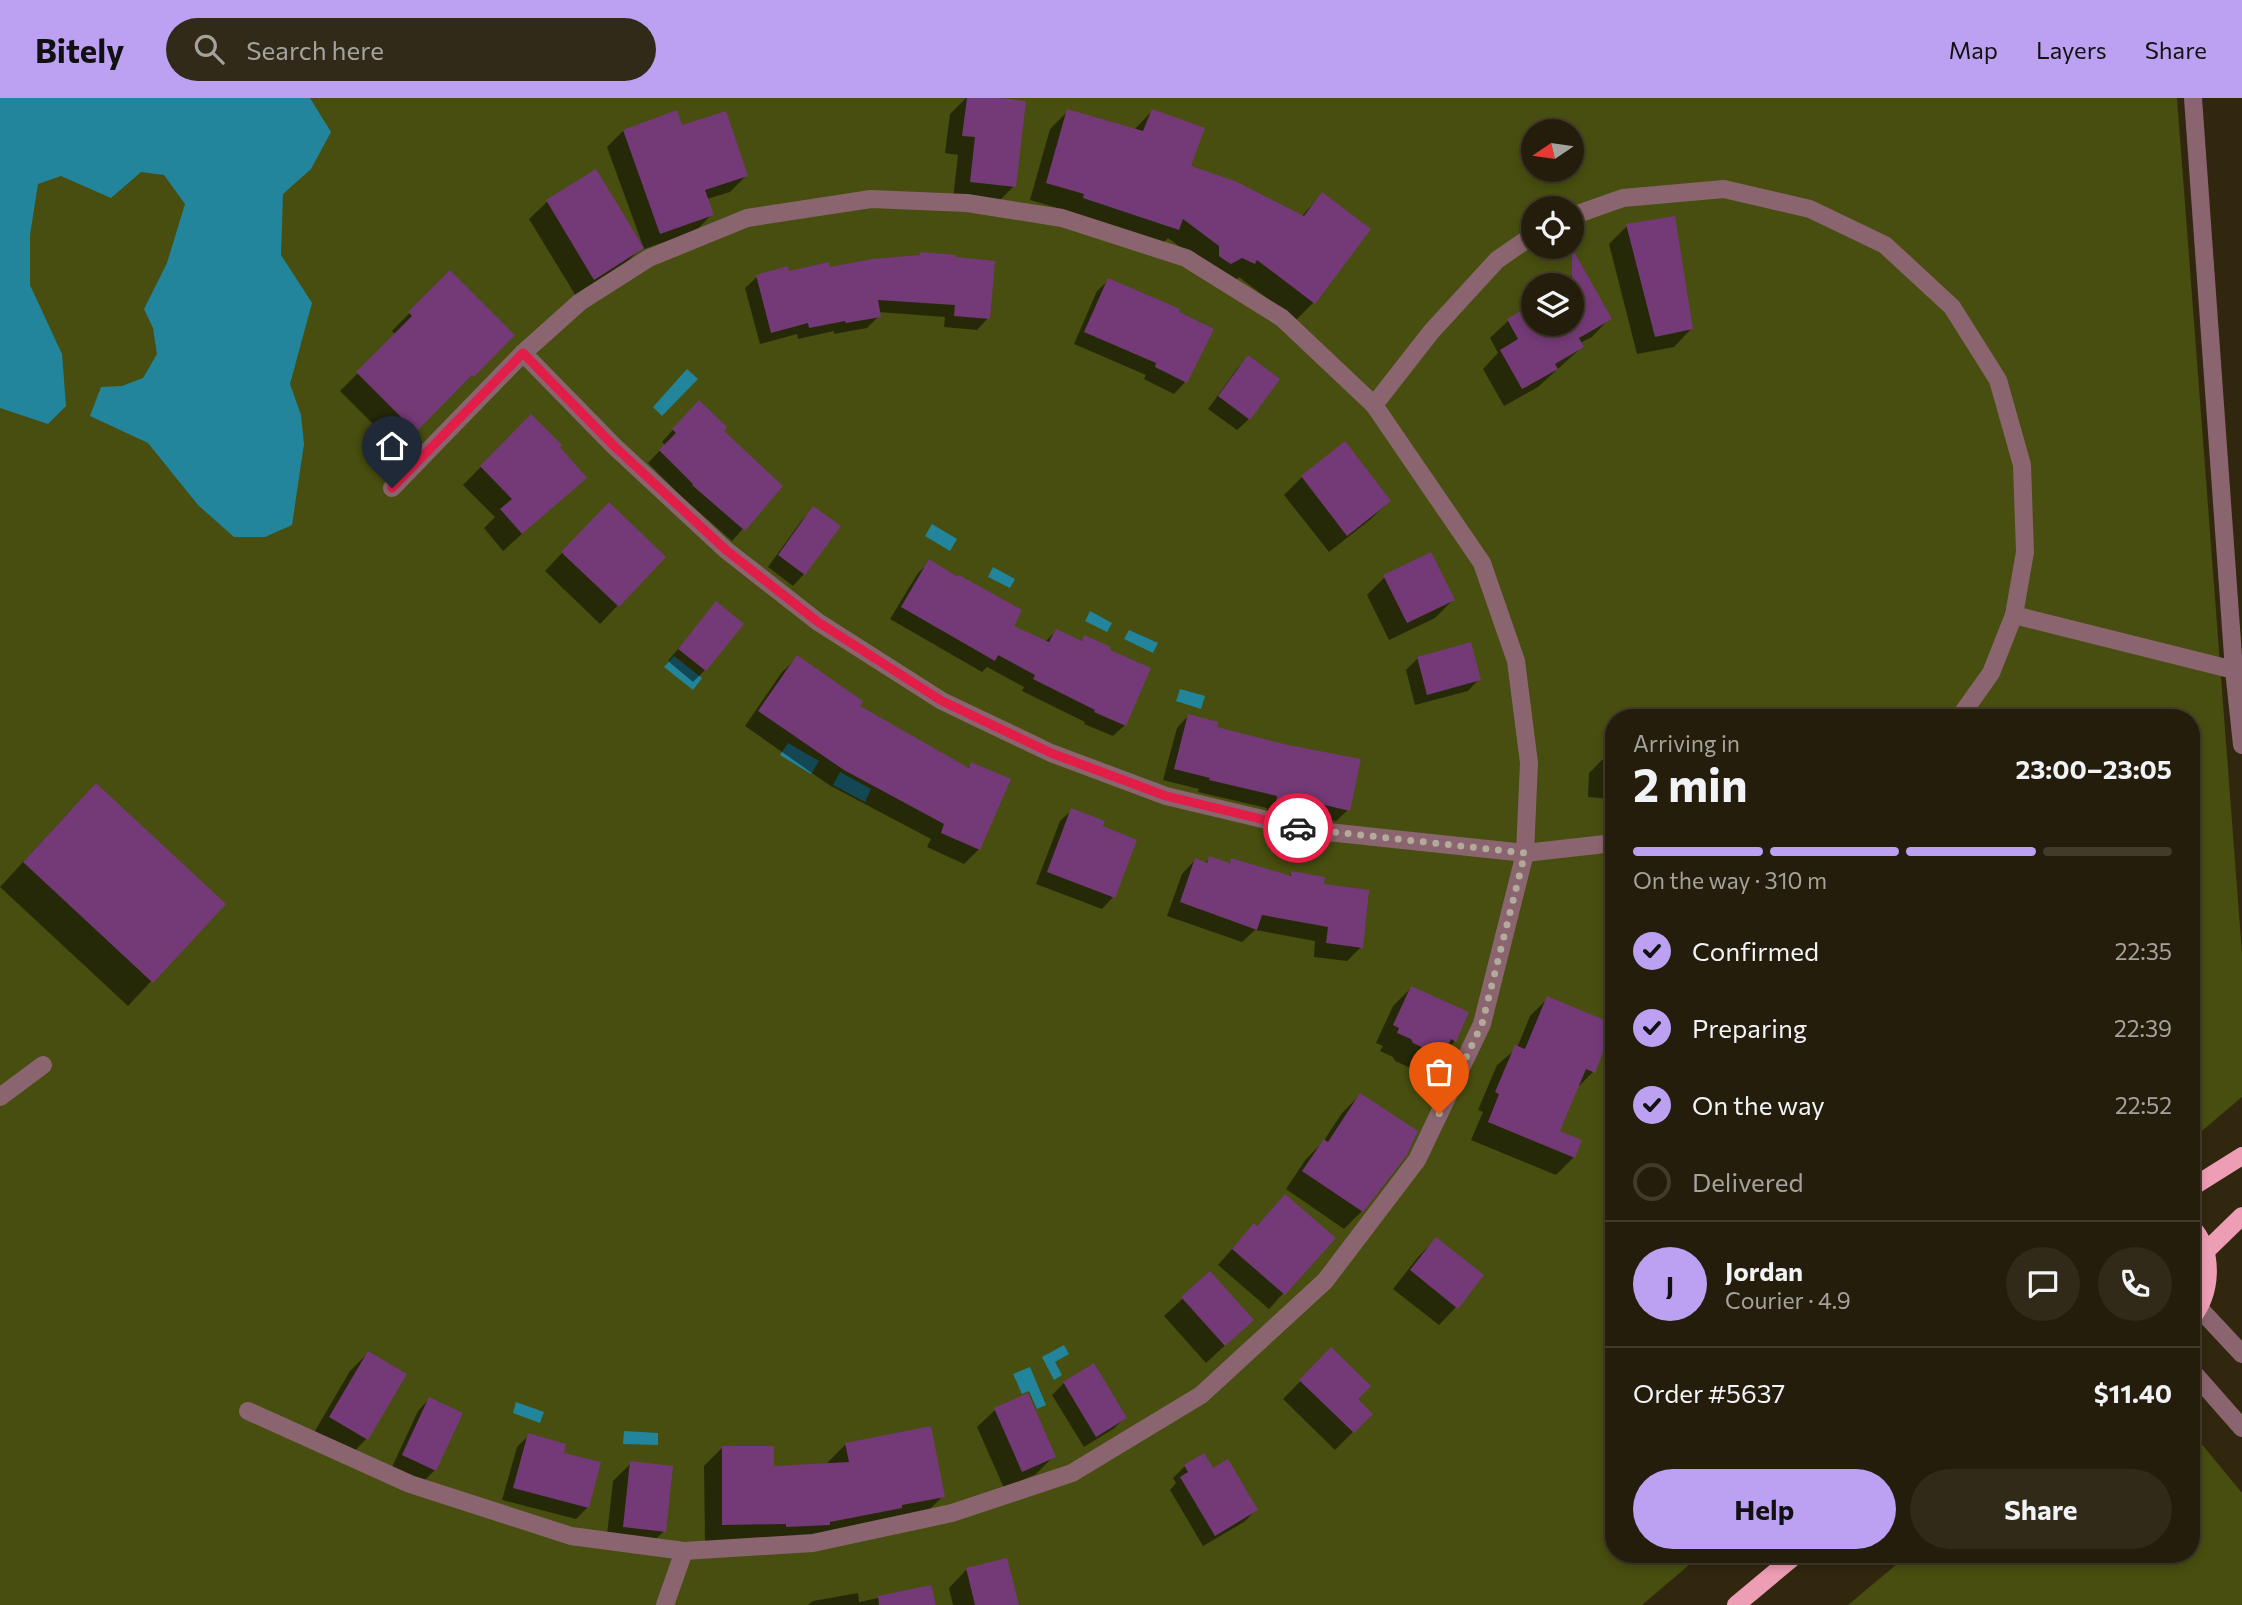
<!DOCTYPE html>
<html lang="en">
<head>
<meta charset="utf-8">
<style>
	body { margin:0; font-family:Commissioner,sans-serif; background:#312a19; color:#f1f3f6; height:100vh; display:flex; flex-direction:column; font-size:26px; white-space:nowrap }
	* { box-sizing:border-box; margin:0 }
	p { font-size:23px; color:#a3a29d }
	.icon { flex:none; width:38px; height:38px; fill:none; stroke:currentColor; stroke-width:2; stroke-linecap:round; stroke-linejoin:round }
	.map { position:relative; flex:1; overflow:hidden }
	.details { position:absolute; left:1605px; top:611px; width:595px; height:854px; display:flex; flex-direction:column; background:#251d0b; border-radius:28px; box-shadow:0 4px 10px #0003,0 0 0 2px #423b2c }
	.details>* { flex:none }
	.needle { width:46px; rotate:257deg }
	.buttons { position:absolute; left:1521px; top:21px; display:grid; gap:14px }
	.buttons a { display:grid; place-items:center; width:63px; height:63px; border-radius:50%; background:#251d0b; box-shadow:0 4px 10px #0003,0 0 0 2px #423b2c; font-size:35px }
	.pin { position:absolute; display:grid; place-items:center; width:60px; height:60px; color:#fff; margin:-72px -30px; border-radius:50% 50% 50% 0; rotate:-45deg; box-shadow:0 0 7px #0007 }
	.pin .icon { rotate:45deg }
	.courier { position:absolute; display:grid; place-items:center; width:70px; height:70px; margin:-35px; border:5px solid #e11d48; border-radius:50%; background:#fff; color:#222; box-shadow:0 2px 9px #0007 }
	.summary em { font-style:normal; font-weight:700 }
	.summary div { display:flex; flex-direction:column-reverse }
	.summary { display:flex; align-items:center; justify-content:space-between; height:119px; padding:0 28px }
	h1 { font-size:46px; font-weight:700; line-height:52px }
	.bar { display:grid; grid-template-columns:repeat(4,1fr); gap:10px 7px; align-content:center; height:84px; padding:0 28px }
	.bar i { height:9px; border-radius:5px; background:#423b2c }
	.bar .selected { background:#bca0f2 }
	.bar p { grid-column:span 4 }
	.line { display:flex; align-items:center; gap:18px; padding:0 28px; border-top:2px solid #423b2c }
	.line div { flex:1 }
	.round { display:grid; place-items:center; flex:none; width:74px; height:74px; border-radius:37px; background:#312a19 }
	ol { padding:0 28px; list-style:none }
	li { display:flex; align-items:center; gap:21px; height:77px }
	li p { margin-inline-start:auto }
	li .icon { padding:7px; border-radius:50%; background:#bca0f2; color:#111; stroke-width:4 }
	li:last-child { color:#a3a29d }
	li i { width:38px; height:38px; border:4px solid #423b2c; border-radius:50% }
	.cta { display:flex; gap:14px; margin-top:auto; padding:14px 28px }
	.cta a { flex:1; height:80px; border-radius:42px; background:#bca0f2; color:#111; font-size:28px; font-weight:700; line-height:80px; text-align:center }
	.cta a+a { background:#312a19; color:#f1f3f6 }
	header { display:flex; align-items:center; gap:42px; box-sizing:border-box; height:98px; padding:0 35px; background:#bca0f2; color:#111 }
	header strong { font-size:33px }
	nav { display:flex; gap:38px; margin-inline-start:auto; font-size:24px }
	.search { width:490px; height:63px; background:#312a19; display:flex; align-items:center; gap:18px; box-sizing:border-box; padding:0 24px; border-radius:38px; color:#a3a29d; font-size:26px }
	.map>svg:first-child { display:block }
	.green { fill:#474e0f; fill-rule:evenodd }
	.water { fill:#22859c }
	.shadow { fill:#0007 }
	.building { fill:#743a77 }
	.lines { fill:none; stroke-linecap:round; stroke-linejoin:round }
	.minor { stroke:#8a646e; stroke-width:18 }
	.major { stroke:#ed9db4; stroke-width:18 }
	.done { stroke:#b3ab99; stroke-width:7; stroke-dasharray:0 12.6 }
	.route { stroke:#e11d48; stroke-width:9 }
</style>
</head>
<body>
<header>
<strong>Bitely</strong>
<div class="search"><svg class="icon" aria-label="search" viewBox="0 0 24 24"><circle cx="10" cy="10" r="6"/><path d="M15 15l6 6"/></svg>Search here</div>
<nav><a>Map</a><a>Layers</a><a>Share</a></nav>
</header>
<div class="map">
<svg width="2242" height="1507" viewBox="0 0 2242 1507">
	<rect width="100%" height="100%" fill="#31270f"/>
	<!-- green -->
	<g class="green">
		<path d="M0 0H2177L2242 855V999L2191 1042V620H1614V1456H1702L1642 1507H0ZM1533 33H1572V72H1533ZM1533 110H1572V149H1533ZM1533 187H1572V226H1533Z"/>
		<path d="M2191 1333 2242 1395V1507H1848L1909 1456H2191Z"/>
	</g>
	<!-- water -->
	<g class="water">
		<path d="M0 0H310L331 34 311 71 283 96 281 157 312 205 290 286 301 317 304 346 292 427 265 439H234L198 407 148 345 90 318 101 289 122 288 143 280 157 256 153 230 144 211 167 165 185 106 164 77 141 74 111 100 61 78 38 86 30 137V187L62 256 66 308 48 326 0 310Z"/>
		<path d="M687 271 698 281 662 318 653 309Z"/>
		<path d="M932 426 957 441 950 453 925 438Z"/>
		<path d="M993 469 1015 481 1010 490 988 479Z"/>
		<path d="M1090 513 1112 525 1107 534 1085 523Z"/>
		<path d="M1129 532 1158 545 1153 555 1124 541Z"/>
		<path d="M674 558 702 580 693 592 664 569Z"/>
		<path d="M1180 591 1205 598 1201 611 1176 603Z"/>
		<path d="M788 645 819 663 811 676 780 657Z"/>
		<path d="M840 674 871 691 865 704 833 687Z"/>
		<path d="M1064 1247 1069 1256 1055 1264 1062 1277 1054 1282 1042 1259Z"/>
		<path d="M1030 1269 1046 1307 1037 1311 1029 1293 1022 1296 1013 1276Z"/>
		<path d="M516 1304 544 1314 540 1325 513 1315Z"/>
		<path d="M624 1333 658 1335V1347L623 1346Z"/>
	</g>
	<!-- shadow -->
	<g class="shadow">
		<path d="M966 0H984L1014 88 996 106 953 101 958 57 945 55 950 16Z"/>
		<path d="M1068 13 1134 32 1152 13 1189 69 1301 119 1322 96 1313 205 1296 222 1239 179 1236 182 1203 166 1168 140 1160 148 1068 113 1030 102 1050 31Z"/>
		<path d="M681 29 746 78 730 94 707 101 712 116 696 133 644 151 643 148 624 167 576 198 529 121 547 104 596 74 643 148 607 49 623 33Z"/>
		<path d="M1627 128 1691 231 1674 249 1637 256 1609 146Z"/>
		<path d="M921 156 988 220 977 232 944 229 945 219 878 214 879 218 867 230 834 236V233L798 241 797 236 760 246 745 190 757 179 918 159Z"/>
		<path d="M1582 172 1609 221 1592 239 1580 245 1582 249 1538 289 1504 308 1483 271 1498 255 1490 240 1508 223 1533 208V226H1572V187H1560L1566 181Z"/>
		<path d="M450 174 513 237 397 350 340 293 396 237 392 233Z"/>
		<path d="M1109 182 1185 284 1174 296 1144 281 1146 277 1074 246 1097 193Z"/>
		<path d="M1248 259 1249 321 1237 332 1208 311 1237 271Z"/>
		<path d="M687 316 721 333 781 388 732 443 682 399 648 365 665 347 662 344Z"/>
		<path d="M531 318 584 380 503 453 484 430 495 419 463 387Z"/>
		<path d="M1302 379 1389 403 1371 421 1329 454 1284 397Z"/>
		<path d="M814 410 804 476 793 488 768 469 802 422Z"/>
		<path d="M591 424 664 459 600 526 545 473Z"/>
		<path d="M930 464 1012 528 1045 544 1056 533 1080 544 1085 539 1125 627 1113 638 1084 626 1085 624 1022 593 1024 589 987 569 982 574 890 521 918 475Z"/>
		<path d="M1385 479 1453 502 1435 520 1389 542 1367 497Z"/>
		<path d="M716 506 705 572 693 584 668 563Z"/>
		<path d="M797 560 857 609 967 671 972 666 979 751 964 766 927 749 931 741 829 687 745 628 782 574Z"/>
		<path d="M1418 560 1479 581 1468 593 1415 607 1406 572Z"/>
		<path d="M1188 618 1215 630 1348 712 1336 723 1303 716 1297 722 1266 715 1267 710 1198 694 1199 691 1163 682 1177 630Z"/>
		<path d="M1605 659 1614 660V736H1610L1613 701 1588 699 1589 675Z"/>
		<path d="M72 711 223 806 128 908 0 789Z"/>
		<path d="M1072 712 1113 799 1102 811 1036 786 1060 723Z"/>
		<path d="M1210 760 1228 766 1232 762 1288 779 1292 775 1361 849 1347 863 1314 859 1315 843 1255 832 1242 844 1167 818 1182 776 1195 762 1204 766Z"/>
		<path d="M1411 890 1455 943 1424 976 1395 963 1393 959 1380 953 1383 948 1376 945 1393 908Z"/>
		<path d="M1547 901 1593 974 1576 991 1558 1034 1574 1059 1556 1077 1471 1042 1483 1014 1478 1012 1497 967 1517 950 1530 918Z"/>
		<path d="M1360 997 1405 1056 1362 1113 1344 1131 1286 1091 1306 1061 1323 1044 1342 1015Z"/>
		<path d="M1285 1098 1333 1140 1269 1211 1218 1167 1240 1142 1256 1129Z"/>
		<path d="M1436 1141 1456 1209 1439 1227 1393 1191 1418 1159Z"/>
		<path d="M1210 1175 1234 1239 1206 1265 1164 1218Z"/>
		<path d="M1331 1252 1356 1301 1371 1316 1335 1352 1283 1301Z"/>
		<path d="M368 1255 405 1276 366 1341 349 1359 312 1338 350 1273Z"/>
		<path d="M1064 1285 1125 1320 1113 1331 1084 1349 1052 1297Z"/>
		<path d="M429 1301 435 1372 423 1384 392 1369 418 1313Z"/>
		<path d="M995 1312 1054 1358 1036 1376 1004 1390 977 1329Z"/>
		<path d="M529 1337 562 1356 588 1409 576 1421 502 1402 517 1349Z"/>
		<path d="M846 1346 943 1398 925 1416 815 1440 705 1444 704 1368 722 1350 773 1370 828 1367V1364Z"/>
		<path d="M631 1365 664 1433 646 1451 606 1446 613 1383Z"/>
		<path d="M1185 1368 1212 1372 1256 1412 1244 1424 1203 1448 1170 1392 1176 1385 1173 1380Z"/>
		<path d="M966 1472 1017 1507H953L949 1490Z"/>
		<path d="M930 1489 934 1507H808L813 1503 858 1495 859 1504Z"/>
	</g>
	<!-- building -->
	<g class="building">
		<path d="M967 0H999L1026 3 1016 89 970 84 975 39 962 38Z"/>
		<path d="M1067 11 1143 33 1152 11 1205 30 1191 68 1235 83 1304 118 1322 94 1371 131 1315 206 1257 162 1255 166 1242 160 1231 166 1226 163 1219 158V148L1183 121 1179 132 1083 100 1084 96 1046 85Z"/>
		<path d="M677 12 682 27 726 13 748 78 705 92 714 117 660 136 623 32Z"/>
		<path d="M596 71 644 150 594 182 546 102Z"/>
		<path d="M1675 118 1693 231 1655 239 1626 126Z"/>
		<path d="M1572 150 1612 221 1579 240 1584 249 1555 266 1558 271 1522 291 1500 252 1518 241 1507 221 1533 206V226H1572Z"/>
		<path d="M920 154 956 157V159L995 163 990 221 954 218 955 207 878 202 881 219 846 225 845 223 809 230 808 225 771 235 756 177 788 168 789 173 829 164 830 169 872 161 920 157Z"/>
		<path d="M450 172 515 237 474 279 472 277 416 334 356 274 412 218 408 214Z"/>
		<path d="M1108 180 1180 211 1179 214 1214 231 1187 285 1155 269 1156 265 1084 234Z"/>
		<path d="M1248 257 1280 281 1250 322 1218 298Z"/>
		<path d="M699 302 727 329 724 333 783 388 745 433 692 387 693 386 659 352 676 335 672 331Z"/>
		<path d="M531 316 562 347 560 349 587 380 522 436 500 411 512 401 480 368Z"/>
		<path d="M1345 343 1391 403 1347 438 1301 378Z"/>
		<path d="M609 404 666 459 619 509 561 454Z"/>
		<path d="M813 408 841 428 805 477 778 457Z"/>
		<path d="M1431 454 1455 502 1407 525 1383 477Z"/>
		<path d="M929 461 958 479 959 477 1022 512 1014 528 1049 544 1056 531 1082 543 1084 537 1111 549 1110 552 1151 570 1126 628 1094 614 1095 612 1033 581 1035 577 998 557 995 563 901 509Z"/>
		<path d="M716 503 744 526 706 573 678 551Z"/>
		<path d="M1471 544 1481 582 1427 597 1417 559Z"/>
		<path d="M797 557 863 603 860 608 969 670 971 664 1011 681 980 752 941 735 944 726 844 672 758 613Z"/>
		<path d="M1188 616 1218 624 1217 629 1288 647 1361 661 1350 713 1312 704 1311 711 1276 704 1277 698 1209 682 1210 680 1174 671Z"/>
		<path d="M96 685 226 806 153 885 23 764Z"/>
		<path d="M1071 710 1105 723 1103 728 1137 742 1115 800 1047 774Z"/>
		<path d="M1209 758 1230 765 1231 760 1291 778V773L1325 779 1324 786 1369 792 1363 850 1326 845 1328 829 1262 817 1257 832 1180 804 1195 760 1207 765Z"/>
		<path d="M1411 888 1469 914 1456 944 1451 941 1443 959 1413 945 1411 941 1397 935 1399 930 1393 927Z"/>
		<path d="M1547 898 1614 926 1595 975 1586 971 1560 1033 1582 1042 1575 1060 1488 1024 1499 996 1495 994 1515 947 1525 951Z"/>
		<path d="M1360 995 1418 1033 1407 1057 1363 1114 1302 1073 1324 1041 1328 1044Z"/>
		<path d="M1285 1096 1336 1140 1285 1197 1232 1151 1254 1125 1257 1128Z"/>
		<path d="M1436 1139 1484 1177 1458 1211 1410 1172Z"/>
		<path d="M1210 1173 1254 1222 1225 1248 1181 1199Z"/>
		<path d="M1331 1249 1371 1288 1358 1301 1373 1316 1354 1335 1299 1282Z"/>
		<path d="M368 1253 407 1276 368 1342 329 1319Z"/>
		<path d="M1094 1265 1127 1320 1096 1339 1063 1284Z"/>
		<path d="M1028 1295 1056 1359 1022 1374 994 1310Z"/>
		<path d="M429 1299 463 1315 436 1373 402 1357Z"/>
		<path d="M931 1328 945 1399 902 1407V1410L830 1424V1427L786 1429V1426L722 1427V1348H774V1368L849 1364 845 1345Z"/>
		<path d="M528 1335 566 1346 564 1355 601 1364 589 1410 513 1390Z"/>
		<path d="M1204 1355 1213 1370 1228 1361 1258 1412 1215 1438 1180 1379 1188 1374 1184 1367Z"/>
		<path d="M630 1363 673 1368 666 1434 623 1429Z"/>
		<path d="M1007 1460 1019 1507H975L966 1470Z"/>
		<path d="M931 1487 936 1507H879L878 1498Z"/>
	</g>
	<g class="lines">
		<!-- minor -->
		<g class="minor">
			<path d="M2193 0 2234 572 2242 647"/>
			<path d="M1572 118 1623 100 1724 91 1810 111 1885 147 1952 209 1998 282 2022 367 2025 454 2014 517 1991 575 1959 620"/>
			<path d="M523 255 614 348 726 452 818 524 942 603 1051 655 1166 698 1309 732 1525 755 1614 745"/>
			<path d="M1374 307 1431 234 1497 162 1533 137"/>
			<path d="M2014 517 2234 572"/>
			<path d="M0 999 43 967"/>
			<path d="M2199 1210 2242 1256"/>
			<path d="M2191 1272 2242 1330"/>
			<path d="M248 1313 410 1386 571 1438 684 1453 813 1445 952 1415 1072 1375 1201 1297 1325 1183 1417 1062 1482 926 1525 755 1529 665 1516 563 1482 465 1374 307 1282 220 1186 160 1062 120 967 105 871 101 747 120 649 160 580 204 523 255 392 390"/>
			<path d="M665 1507 684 1453"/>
		</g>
		<!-- major -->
		<g class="major">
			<path d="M2191 1090 2242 1058"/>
			<path d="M2191 1128C2215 1154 2212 1195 2191 1221"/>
			<path d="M2205 1154 2242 1118"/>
			<path d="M1736 1507 1797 1456"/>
		</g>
	</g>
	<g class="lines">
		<!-- done -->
		<path class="done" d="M1298 730 1525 755 1482 926 1439 1016"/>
		<!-- route -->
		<path class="route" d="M392 390 523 255 614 348 726 452 818 524 942 603 1051 655 1166 698 1298 730"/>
	</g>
</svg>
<div class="buttons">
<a><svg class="needle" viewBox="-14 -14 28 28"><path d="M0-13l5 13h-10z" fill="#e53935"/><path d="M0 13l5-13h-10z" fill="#a3a29d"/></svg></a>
<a><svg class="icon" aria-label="locate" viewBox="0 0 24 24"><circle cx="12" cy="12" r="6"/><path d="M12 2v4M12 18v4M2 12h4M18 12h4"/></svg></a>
<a><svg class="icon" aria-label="layers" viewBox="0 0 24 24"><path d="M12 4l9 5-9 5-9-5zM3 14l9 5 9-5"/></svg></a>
</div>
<div class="pin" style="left:1439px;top:1016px;background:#ea580c"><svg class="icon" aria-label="bag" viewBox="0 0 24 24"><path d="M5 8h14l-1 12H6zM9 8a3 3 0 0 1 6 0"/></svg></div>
<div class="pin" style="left:392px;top:390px;background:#1f2937"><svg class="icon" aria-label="home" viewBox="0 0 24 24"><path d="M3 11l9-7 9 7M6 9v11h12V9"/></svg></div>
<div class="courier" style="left:1298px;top:730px"><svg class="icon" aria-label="car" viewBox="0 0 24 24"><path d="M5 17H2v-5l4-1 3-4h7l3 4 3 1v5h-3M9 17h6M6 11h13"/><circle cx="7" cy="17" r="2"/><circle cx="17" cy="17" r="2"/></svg></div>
<section class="details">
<div class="summary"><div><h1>2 min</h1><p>Arriving in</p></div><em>23:00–23:05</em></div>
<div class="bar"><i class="selected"></i><i class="selected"></i><i class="selected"></i><i></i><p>On the way · 310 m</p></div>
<ol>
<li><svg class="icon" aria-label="check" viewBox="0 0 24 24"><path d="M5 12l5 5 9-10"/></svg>Confirmed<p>22:35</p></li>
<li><svg class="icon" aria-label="check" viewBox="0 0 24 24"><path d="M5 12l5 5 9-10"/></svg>Preparing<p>22:39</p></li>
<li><svg class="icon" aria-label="check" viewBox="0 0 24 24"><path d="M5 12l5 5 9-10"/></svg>On the way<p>22:52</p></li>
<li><i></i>Delivered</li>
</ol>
<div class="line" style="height:126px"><b class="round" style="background:#bca0f2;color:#111">J</b><div><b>Jordan</b><p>Courier · 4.9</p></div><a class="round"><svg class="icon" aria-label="chat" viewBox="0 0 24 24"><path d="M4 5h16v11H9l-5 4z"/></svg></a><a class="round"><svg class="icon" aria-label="phone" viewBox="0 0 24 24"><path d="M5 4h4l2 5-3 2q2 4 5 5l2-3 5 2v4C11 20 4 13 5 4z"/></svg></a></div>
<div class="line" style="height:91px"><div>Order #5637</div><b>$11.40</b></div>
<div class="cta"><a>Help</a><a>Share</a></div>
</section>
</div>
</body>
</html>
